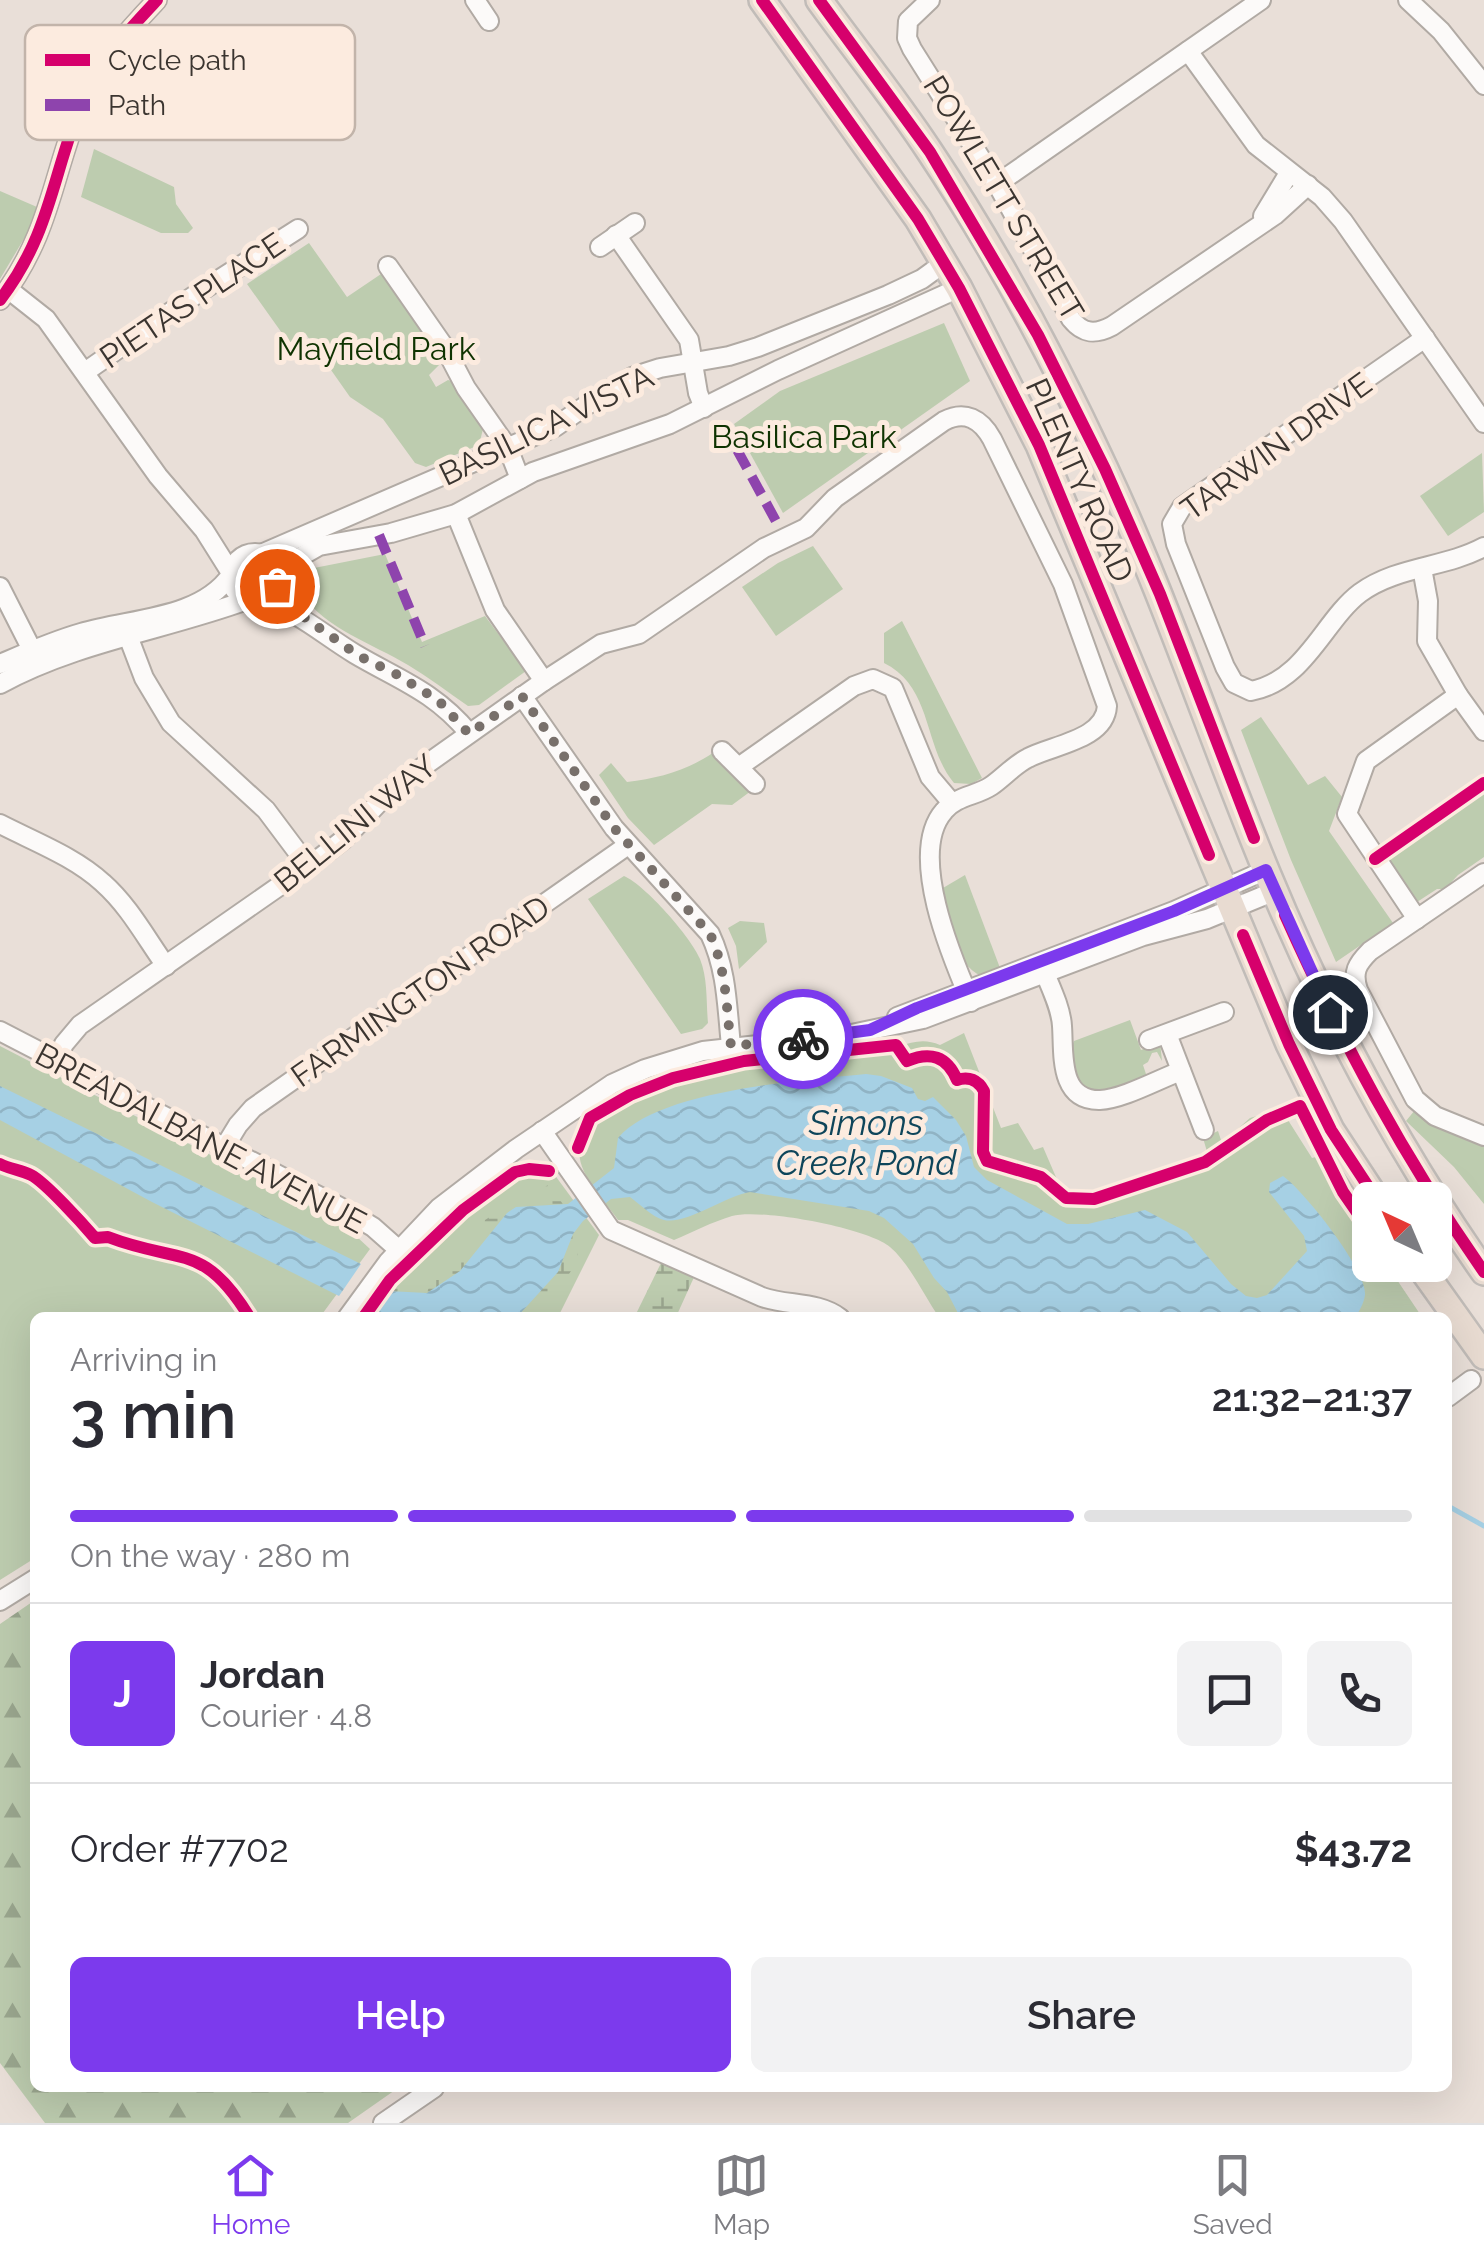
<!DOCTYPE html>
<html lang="en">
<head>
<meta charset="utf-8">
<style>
	body { margin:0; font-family:Raleway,sans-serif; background:#f2f2f3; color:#2b2b33; height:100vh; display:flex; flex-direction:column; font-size:38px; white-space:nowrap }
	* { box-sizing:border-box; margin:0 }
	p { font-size:32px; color:#7c7c81 }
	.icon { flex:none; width:55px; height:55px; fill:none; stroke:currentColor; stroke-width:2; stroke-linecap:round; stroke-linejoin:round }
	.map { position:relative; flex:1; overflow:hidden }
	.sheet { position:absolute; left:30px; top:1312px; width:1422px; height:780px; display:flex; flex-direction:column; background:#fff; border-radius:15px; box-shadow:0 10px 40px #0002 }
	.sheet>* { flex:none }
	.needle { width:65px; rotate:316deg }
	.tools { position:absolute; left:1352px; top:1182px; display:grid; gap:20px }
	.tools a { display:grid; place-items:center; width:100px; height:100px; border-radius:15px; background:#fff; box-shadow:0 10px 40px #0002; font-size:50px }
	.pin { position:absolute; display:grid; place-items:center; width:85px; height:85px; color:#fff; margin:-42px; border:5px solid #fff; border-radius:50%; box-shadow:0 2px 10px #0007 }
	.courier { position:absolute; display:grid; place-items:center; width:100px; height:100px; margin:-50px; border:8px solid #7c3aed; border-radius:50%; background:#fff; color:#222; box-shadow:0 2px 12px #0007 }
	.head em { font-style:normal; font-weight:600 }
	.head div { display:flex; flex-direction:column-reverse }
	.head { display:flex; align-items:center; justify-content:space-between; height:170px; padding:0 40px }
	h1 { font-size:65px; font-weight:600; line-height:75px }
	.bar { display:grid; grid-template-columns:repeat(4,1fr); gap:15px 10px; align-content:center; height:120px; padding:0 40px }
	.bar i { height:12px; border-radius:8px; background:#e1e1e2 }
	.bar .current { background:#7c3aed }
	.bar p { grid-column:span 4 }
	.line { display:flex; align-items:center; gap:25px; padding:0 40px; border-top:2px solid #e1e1e2 }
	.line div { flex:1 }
	.round { display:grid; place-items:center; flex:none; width:105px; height:105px; border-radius:15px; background:#f2f2f3 }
	.cta { display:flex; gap:20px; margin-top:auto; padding:20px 40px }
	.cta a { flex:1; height:115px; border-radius:15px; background:#7c3aed; color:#fff; font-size:40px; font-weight:600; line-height:115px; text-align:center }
	.cta a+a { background:#f2f2f3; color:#2b2b33 }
	.dock { display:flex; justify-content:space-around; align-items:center; height:140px; border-top:2px solid #e1e1e2; background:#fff; font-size:28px; color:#7c7c81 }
	.dock a { display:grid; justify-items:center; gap:5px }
	.dock .current { color:#7c3aed }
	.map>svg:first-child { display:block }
	.green { fill:#bdccaf }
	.forest { fill:url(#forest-firs) }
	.wetland { fill:url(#wetland-marsh) }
	.water { fill:url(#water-waves) }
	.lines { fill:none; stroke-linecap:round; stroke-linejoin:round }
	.stream { stroke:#a6d0e4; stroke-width:5 }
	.minor-casing { stroke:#b1aaa4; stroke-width:22 }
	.highway-casing { stroke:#c1bcb8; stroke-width:30 }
	.minor { stroke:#fcfaf9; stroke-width:18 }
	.highway { stroke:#e8dbd1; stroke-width:25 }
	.quiet { stroke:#8e44ad; stroke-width:10; stroke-dasharray:20 10; stroke-linecap:butt }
	.cycleway-casing { stroke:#fcebdf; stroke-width:19 }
	.cycleway { stroke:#d6006c; stroke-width:12 }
	.done { stroke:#78706b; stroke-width:10; stroke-dasharray:0 18 }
	.route { stroke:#7c3aed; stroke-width:12 }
	.labels { text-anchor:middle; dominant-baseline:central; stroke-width:10; stroke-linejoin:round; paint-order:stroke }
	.street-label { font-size:32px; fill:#3b3530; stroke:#fcebdf }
	.park-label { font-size:32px; fill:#0f3301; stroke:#fcebdf }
	.water-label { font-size:35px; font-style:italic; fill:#0e455a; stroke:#fcebdf }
	.key { fill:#fcebdf; stroke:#c2b4aa; stroke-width:2.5 }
	.key-label { font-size:28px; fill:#3b3530 }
</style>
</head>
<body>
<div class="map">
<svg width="1484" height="2123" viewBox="0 0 1484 2123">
	<defs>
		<pattern id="forest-firs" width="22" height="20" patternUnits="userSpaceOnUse" patternTransform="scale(2.5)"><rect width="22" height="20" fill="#bccbae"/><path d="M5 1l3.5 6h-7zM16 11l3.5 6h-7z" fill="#9aa68e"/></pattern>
		<pattern id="wetland-marsh" width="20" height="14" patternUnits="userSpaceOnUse" patternTransform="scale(2.5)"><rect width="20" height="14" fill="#bdccaf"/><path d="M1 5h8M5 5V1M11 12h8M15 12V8" fill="none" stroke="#9ba68f"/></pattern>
		<pattern id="water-waves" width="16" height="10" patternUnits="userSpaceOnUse" patternTransform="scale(2.5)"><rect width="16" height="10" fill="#a6d0e4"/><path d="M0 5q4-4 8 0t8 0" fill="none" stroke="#90b3c4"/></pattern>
	</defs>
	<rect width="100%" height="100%" fill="#e9dfd8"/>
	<!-- green -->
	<g class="green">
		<path d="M94 149 174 187 176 204 193 228 188 233H161L81 197Z"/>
		<path d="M0 191 37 207 28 232 0 279Z"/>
		<path d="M309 243 347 297 384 272 444 360 429 375 436 387 448 380 454 382 484 425 479 445 426 467 415 463 383 419 350 397 305 333 289 343 247 284Z"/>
		<path d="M944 323 970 381 783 513 734 424 780 391Z"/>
		<path d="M1482 453 1484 512 1448 536 1420 496Z"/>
		<path d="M813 546 843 589 776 636 742 587 778 563Z"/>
		<path d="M385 554 422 642 485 616 526 671 479 705 468 706C448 692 428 677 408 665 371 643 328 630 301 594V578L309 569Z"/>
		<path d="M902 621 982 778 971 784 954 783C923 746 933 687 884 663V633Z"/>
		<path d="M1261 717 1308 785 1325 776 1342 797 1329 831 1393 923 1336 962 1291 860 1241 730Z"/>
		<path d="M714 752 751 791 732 805 712 804 654 845 628 818 599 775 611 763 627 782C659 778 687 771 714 752Z"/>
		<path d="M1484 785V857L1458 875 1445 889H1437L1417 902 1383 856Z"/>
		<path d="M965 875 1000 968 982 976C954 966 945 914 943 888Z"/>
		<path d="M624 876C645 885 691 937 700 959 708 979 706 1002 708 1023L702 1029 681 1034 588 899Z"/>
		<path d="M740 921 764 923 767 942 739 969 736 946 728 928Z"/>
		<path d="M1130 1020 1141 1050 1160 1042 1162 1061 1157 1052 1152 1053 1148 1062 1143 1065 1147 1077 1103 1094 1085 1091 1076 1084 1068 1057 1074 1041Z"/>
		<path d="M964 1033 1001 1128 1018 1123 1034 1150 1043 1147 1062 1191 1073 1196 1208 1155 1203 1138 1218 1131 1222 1143 1250 1118 1281 1109 1312 1158 1320 1156 1338 1192 1370 1240V1265H1387L1422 1317H939C924 1296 910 1264 890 1247 868 1228 760 1208 732 1216 712 1222 693 1232 674 1240L628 1220H618C605 1201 575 1172 580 1148 598 1070 807 1059 874 1052 899 1050 916 1034 940 1045Z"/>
		<path d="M0 1046 342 1223 370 1249 320 1317 35 1318V1558L0 1580Z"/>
		<path d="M1415 1110 1429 1121 1484 1144V1204L1454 1167 1406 1121Z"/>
		<path d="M523 1171 554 1174 599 1235 558 1317 368 1318C400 1272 471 1193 523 1171Z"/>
	</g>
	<!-- forest -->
	<path class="forest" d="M35 1600V2088H398L348 2123H45L0 2063V1624Z"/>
	<!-- wetland -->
	<g class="wetland">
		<path d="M549 1184 584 1235 573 1268 549 1304 535 1317 368 1318 391 1284 410 1292H427L435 1274 448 1269 482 1241 485 1220 498 1212 531 1206 535 1195Z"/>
		<path d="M662 1261 695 1275 676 1317 634 1318Z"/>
	</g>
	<!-- water -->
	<g class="water">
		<path d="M866 1074 881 1076 912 1088 918 1099 925 1101 933 1097 956 1120 966 1136 974 1167 987 1180 1067 1224H1088L1145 1210 1187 1232 1231 1284 1246 1296 1257 1298 1267 1295 1307 1251 1304 1236 1269 1192 1270 1183 1283 1176C1304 1191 1367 1270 1365 1295 1364 1303 1359 1311 1356 1317H960L947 1292 934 1278 913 1244 884 1218 869 1211 750 1192C725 1196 686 1225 664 1220 652 1217 640 1204 630 1197L611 1199 583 1221 573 1234 558 1272 517 1317 387 1318 372 1314 388 1291 427 1293 460 1271 507 1213 516 1207 568 1204 614 1168 618 1138C658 1090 805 1080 866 1074Z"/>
		<path d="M0 1086 361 1264 339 1296 152 1202 0 1120Z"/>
	</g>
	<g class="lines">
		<!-- stream -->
		<path class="stream" d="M1448 1506 1484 1526"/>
		<!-- minor casing -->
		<g class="minor-casing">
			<g id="minor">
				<path d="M475 0 489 21"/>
				<path d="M930 0 908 21 907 38 912 49 997 184 1071 319C1083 334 1095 335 1112 326L1275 215 1308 185"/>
				<path d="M1408 0 1441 31 1484 85"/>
				<path d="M1188 51 1256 145 1322 197 1343 221 1484 423"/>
				<path d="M997 184 1261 0"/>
				<path d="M1263 216 1289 173"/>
				<path d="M616 235 689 340 698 393 704 408"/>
				<path d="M600 247 635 223"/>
				<path d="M388 266 445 348 466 388 508 448 520 479"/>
				<path d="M8 289 46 319 158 476 204 530 231 573"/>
				<path d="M0 300C52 232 52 173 83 100 100 60 128 31 157 0"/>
				<path d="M1425 338 1182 507 1172 524 1176 544 1225 667 1234 683 1251 691C1305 681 1324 620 1360 593 1397 566 1445 568 1484 547"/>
				<path d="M85 372 198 293 298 229"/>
				<path d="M456 514 495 610 544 681"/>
				<circle cx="255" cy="577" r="24"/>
				<path d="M261 554 555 427 607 391 632 377 660 368 729 356 758 347 888 295 922 279 944 263"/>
				<path d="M278 578 291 562 319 546 391 533 456 514 533 472 670 424 778 370 959 288"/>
				<path d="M0 587 32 650"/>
				<path d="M261 600C298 611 322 634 355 654 399 680 434 691 469 733"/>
				<path d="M128 636 144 678 171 723 266 810 308 866"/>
				<path d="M0 664C26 653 53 641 81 633 130 618 199 620 231 575"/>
				<path d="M0 684C77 642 165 630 247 600"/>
				<path d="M1458 695 1484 731"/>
				<path d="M522 696 614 828 710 934C727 970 727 1007 731 1046"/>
				<path d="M722 751 755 784"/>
				<path d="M740 766 854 686 873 679 893 688 930 777 952 803"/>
				<path d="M0 824C35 842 75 857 103 883 129 906 146 938 166 966"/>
				<path d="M1484 873 1370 951C1357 964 1352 972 1358 990L1415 1099 1435 1116 1484 1136"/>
				<path d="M1417 919 1347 814 1366 761 1458 695 1427 641 1428 601 1422 568"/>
				<path d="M1042 966C1049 984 1061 1007 1062 1026 1064 1052 1058 1101 1100 1100 1123 1099 1159 1079 1181 1071"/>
				<path d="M897 1017 1174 911 1266 870"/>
				<path d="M0 1031 338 1206 373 1227 399 1250"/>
				<path d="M1167 1034 1204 1130"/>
				<path d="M1149 1040 1224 1012"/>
				<path d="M56 1061 64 1044 80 1025 321 857 344 839 393 788 544 681 601 644 639 634 764 548 806 528 835 498 944 421C965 410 981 419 992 439L1063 584 1107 706C1105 740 1052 745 1028 758 1014 765 1004 777 991 786 976 796 956 796 944 811 907 853 952 958 971 1002"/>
				<path d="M542 1131 611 1230 762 1297C787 1306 818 1301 840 1318"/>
				<path d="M224 1148 238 1125 253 1108 628 845"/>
				<path d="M347 1318 388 1262 439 1208 516 1149 612 1084 645 1069 703 1051 842 1036 923 1019 1143 936 1207 919 1275 891"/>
				<path d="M1448 1397 1471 1380"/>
				<path d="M0 1601 35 1579"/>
				<path d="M383 2123 434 2088"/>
			</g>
		</g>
		<!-- highway casing -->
		<g class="highway-casing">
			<g id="highway">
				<path d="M762 0 918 219 959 288 1039 445 1289 1044 1331 1130 1377 1200"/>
				<path d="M819 0C856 51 896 100 930 152 996 251 1055 361 1105 469 1167 601 1212 741 1268 875 1326 1015 1397 1148 1484 1272"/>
				<path d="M1419 1265 1484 1356"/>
			</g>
		</g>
		<!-- minor -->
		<use href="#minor" class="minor"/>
		<!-- highway -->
		<use href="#highway" class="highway"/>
		<!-- quiet -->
		<g class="quiet">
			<path d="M723 424 777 523"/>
			<path d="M379 535 425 646"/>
		</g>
		<!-- cycleway casing -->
		<g class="cycleway-casing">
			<g id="cycleway">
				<path d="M762 0 918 219 959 288 1039 445 1209 855"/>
				<path d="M819 0 930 152 1038 335 1105 469 1160 594 1254 838"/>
				<path d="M0 300C52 232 52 173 83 100 100 60 128 31 157 0"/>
				<path d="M1375 859 1484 783"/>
				<path d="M1285 915C1342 1042 1404 1158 1484 1272"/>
				<path d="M1243 935 1289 1044 1331 1130 1377 1200"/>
				<path d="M578 1148 590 1118 630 1095 673 1078 744 1061 896 1045 907 1061C930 1051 947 1056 957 1080 969 1076 978 1080 984 1091L983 1152 987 1161 1041 1177 1066 1198 1094 1199 1205 1162 1267 1120 1300 1106 1343 1192 1370 1231"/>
				<path d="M0 1164C10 1169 21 1170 31 1175 45 1182 83 1224 95 1238L108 1237C181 1265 203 1241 250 1318"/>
				<path d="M363 1318 390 1280 463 1210 515 1172 529 1169 549 1171"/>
			</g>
		</g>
		<!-- cycleway -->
		<use href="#cycleway" class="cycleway"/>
	</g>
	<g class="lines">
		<!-- done -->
		<path class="done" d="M277 586 278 579 304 617 359 656 396 674 439 701 469 734 522 696 614 828 710 934C727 971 726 1007 731 1046L803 1039"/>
		<!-- route -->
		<path class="route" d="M803 1039 870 1030 917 1008 1174 911 1266 870 1330 1012"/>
	</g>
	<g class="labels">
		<!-- street labels -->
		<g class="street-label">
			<text transform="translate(1004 198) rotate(59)">POWLETT STREET</text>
			<text transform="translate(192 300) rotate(-34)">PIETAS PLACE</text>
			<text transform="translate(546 425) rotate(-26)">BASILICA VISTA</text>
			<text transform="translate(1276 446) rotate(-36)">TARWIN DRIVE</text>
			<text transform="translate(1080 480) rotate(66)">PLENTY ROAD</text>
			<text transform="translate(355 823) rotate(-39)">BELLINI WAY</text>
			<text transform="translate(420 991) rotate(-35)">FARMINGTON ROAD</text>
			<text transform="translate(201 1138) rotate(28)">BREADALBANE AVENUE</text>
		</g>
		<!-- park labels -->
		<g class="park-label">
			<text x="376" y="348">Mayfield Park</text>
			<text x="804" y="436">Basilica Park</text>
		</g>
		<!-- water labels -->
		<g class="water-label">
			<text x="866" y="1122">Simons<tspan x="866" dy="40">Creek Pond</tspan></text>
		</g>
	</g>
	<!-- legend -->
	<rect x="25" y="25" width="330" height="115" rx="15" class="key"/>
	<rect x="45" y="54" width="45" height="12" fill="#d6006c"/>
	<rect x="45" y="99" width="45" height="12" fill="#8e44ad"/>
	<g class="key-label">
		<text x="108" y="70">Cycle path</text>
		<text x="108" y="115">Path</text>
	</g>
</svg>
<div class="tools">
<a><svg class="needle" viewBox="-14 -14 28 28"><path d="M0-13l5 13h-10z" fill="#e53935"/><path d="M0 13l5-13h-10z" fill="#7c7c81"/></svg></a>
</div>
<div class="pin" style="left:277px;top:586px;background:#ea580c"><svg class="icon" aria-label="bag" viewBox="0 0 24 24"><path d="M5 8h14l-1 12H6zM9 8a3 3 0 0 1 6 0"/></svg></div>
<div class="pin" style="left:1330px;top:1012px;background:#1f2937"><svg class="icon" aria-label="home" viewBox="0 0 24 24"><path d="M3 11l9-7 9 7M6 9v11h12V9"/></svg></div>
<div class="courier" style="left:803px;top:1039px"><svg class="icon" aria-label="bike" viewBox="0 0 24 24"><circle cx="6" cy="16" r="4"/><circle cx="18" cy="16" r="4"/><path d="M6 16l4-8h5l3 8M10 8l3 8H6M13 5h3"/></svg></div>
<section class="sheet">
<div class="head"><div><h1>3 min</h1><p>Arriving in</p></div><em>21:32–21:37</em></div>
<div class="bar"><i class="current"></i><i class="current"></i><i class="current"></i><i></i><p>On the way · 280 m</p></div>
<div class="line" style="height:180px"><b class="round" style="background:#7c3aed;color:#fff">J</b><div><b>Jordan</b><p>Courier · 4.8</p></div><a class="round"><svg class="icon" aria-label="chat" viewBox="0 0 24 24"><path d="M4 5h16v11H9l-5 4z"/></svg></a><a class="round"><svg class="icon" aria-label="phone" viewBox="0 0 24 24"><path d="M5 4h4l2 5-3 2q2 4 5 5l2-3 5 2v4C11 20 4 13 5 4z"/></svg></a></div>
<div class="line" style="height:130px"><div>Order #7702</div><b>$43.72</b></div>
<div class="cta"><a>Help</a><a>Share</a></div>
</section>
</div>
<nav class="dock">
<a class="current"><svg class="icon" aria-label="home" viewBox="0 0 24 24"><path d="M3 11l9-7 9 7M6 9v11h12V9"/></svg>Home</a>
<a><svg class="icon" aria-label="map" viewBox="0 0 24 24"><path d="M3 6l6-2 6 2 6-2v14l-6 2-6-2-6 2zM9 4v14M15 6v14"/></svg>Map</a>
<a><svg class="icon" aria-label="saved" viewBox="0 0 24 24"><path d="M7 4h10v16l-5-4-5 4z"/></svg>Saved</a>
</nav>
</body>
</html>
